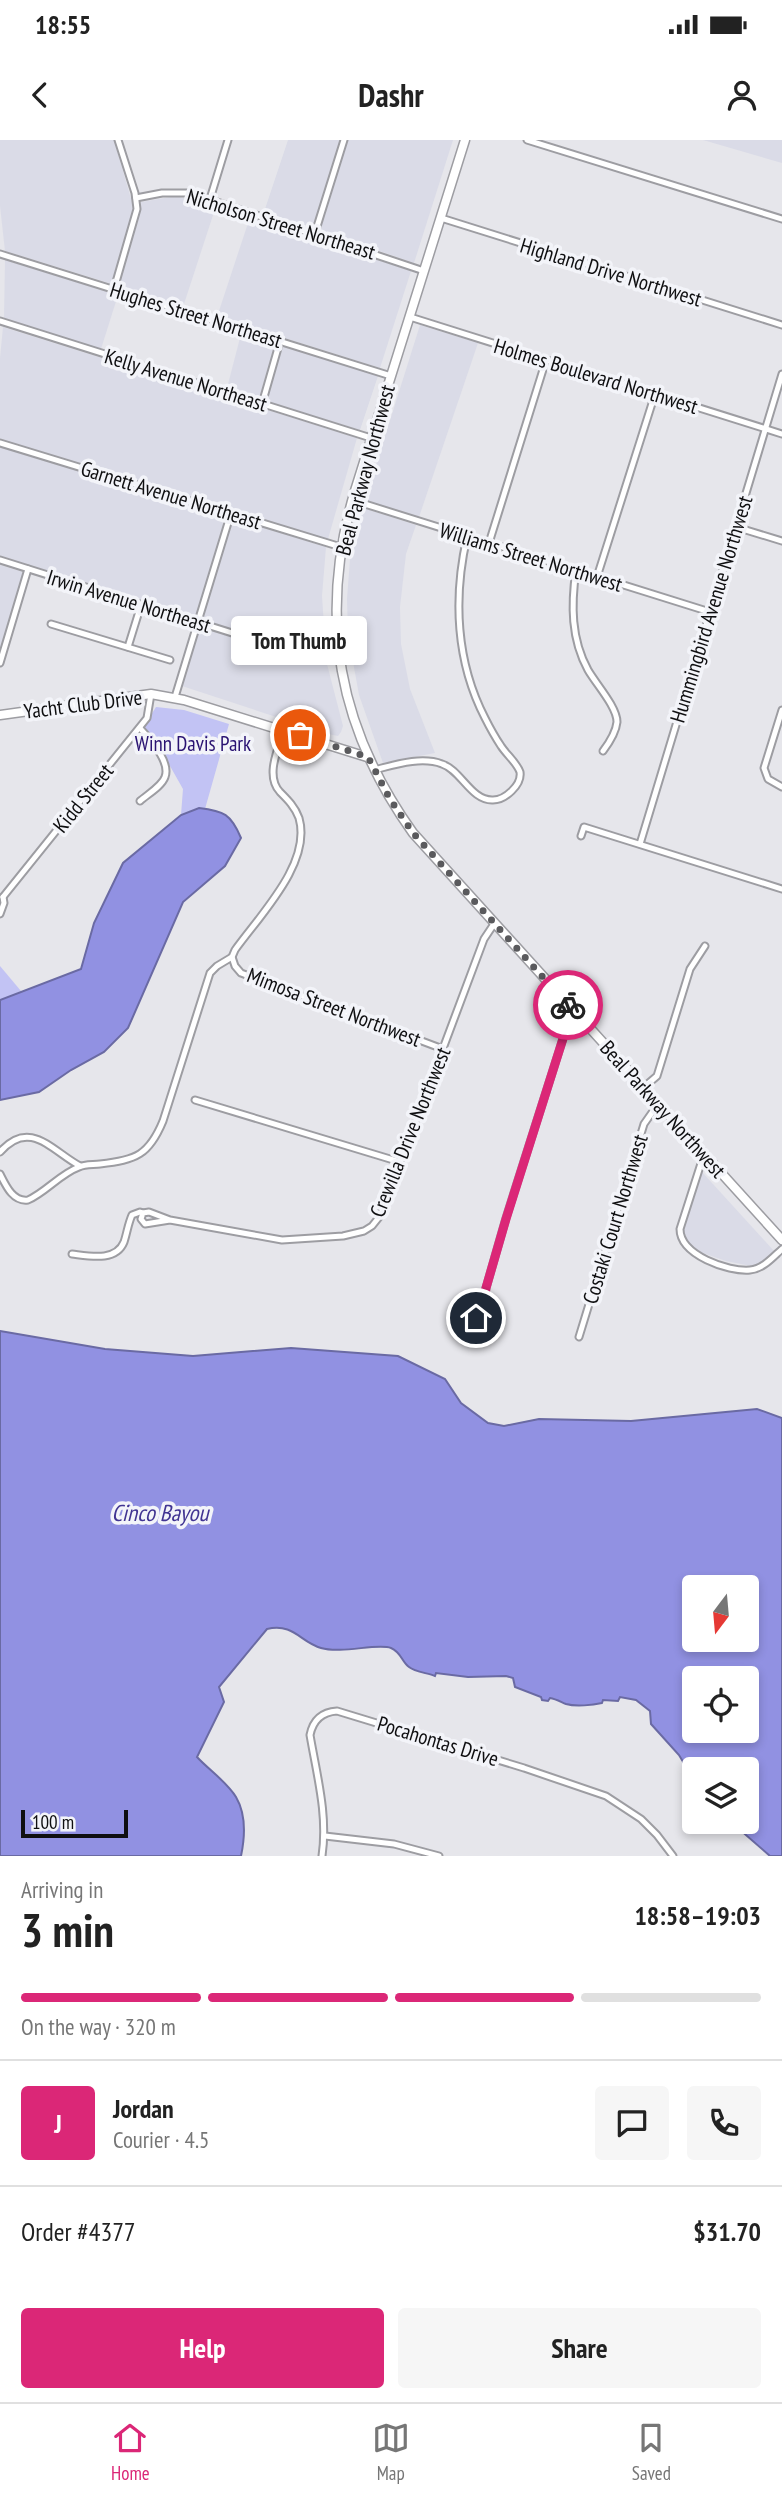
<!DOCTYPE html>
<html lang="en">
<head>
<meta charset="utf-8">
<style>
	body { margin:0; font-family:"PT Sans Narrow",sans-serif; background:#f6f6f6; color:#222; height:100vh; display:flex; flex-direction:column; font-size:26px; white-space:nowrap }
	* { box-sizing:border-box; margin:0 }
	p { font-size:23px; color:#767676 }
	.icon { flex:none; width:38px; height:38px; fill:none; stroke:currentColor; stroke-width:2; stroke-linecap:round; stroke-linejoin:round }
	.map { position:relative; height:1716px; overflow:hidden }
	.details { display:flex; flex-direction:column; background:#fff; flex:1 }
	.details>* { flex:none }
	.needle { width:46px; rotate:196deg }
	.buttons { position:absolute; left:682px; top:1435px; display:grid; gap:14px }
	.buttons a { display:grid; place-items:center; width:77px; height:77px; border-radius:7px; background:#fff; box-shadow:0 4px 10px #0003; font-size:35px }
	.scale { position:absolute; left:21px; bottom:18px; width:107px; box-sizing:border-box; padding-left:7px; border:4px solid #0f0f11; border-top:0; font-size:19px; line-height:24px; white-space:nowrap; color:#0f0f11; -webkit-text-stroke:5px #f3f4f9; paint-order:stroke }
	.pin { position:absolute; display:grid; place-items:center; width:60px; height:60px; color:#fff; margin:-30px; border:4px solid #fff; border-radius:50%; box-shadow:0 2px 7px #0007 }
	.courier { position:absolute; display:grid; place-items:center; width:70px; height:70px; margin:-35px; border:5px solid #db2777; border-radius:50%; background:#fff; color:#222; box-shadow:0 2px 9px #0007 }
	.bubble { position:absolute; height:49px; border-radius:7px; background:#fff; box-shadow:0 4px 10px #0003; font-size:23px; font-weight:800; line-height:49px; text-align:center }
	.headline em { font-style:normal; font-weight:800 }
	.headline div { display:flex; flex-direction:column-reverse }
	.headline { display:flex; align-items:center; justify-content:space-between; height:119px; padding:0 21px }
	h1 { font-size:46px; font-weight:800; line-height:52px }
	.bar { display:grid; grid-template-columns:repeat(4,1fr); gap:10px 7px; align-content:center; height:84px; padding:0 21px }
	.bar i { height:9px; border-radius:5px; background:#e0e0e0 }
	.bar .current { background:#db2777 }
	.bar p { grid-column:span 4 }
	.line { display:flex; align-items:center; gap:18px; padding:0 21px; border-top:2px solid #e0e0e0 }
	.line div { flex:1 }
	.round { display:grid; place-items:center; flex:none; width:74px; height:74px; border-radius:7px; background:#f6f6f6 }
	.primary-button { display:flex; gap:14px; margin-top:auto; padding:14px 21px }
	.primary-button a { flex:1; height:80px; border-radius:7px; background:#db2777; color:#fff; font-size:28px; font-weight:800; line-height:80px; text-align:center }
	.primary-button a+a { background:#f6f6f6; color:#222 }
	.status { display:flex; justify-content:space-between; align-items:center; height:49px; padding:0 35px; background:#fff; direction:ltr }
	.status svg { height:19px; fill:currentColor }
	header { display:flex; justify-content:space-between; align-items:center; height:91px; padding:0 21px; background:#fff; font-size:32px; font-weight:800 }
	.dock { display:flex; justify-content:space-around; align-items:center; height:98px; border-top:2px solid #e0e0e0; background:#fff; font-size:19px; color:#767676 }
	.dock a { display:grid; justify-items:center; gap:4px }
	.dock .current { color:#db2777 }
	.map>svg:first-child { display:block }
	.built { fill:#dadbe7 }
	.green { fill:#c2c3f4 }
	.water { fill:#9191e2; stroke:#6a6aa3; stroke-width:2; fill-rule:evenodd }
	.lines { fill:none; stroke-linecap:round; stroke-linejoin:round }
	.street-casing { stroke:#9d9da2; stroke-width:9 }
	.secondary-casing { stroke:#9d9da2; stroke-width:11 }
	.street { stroke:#fff; stroke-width:5 }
	.secondary { stroke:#fff; stroke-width:8 }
	.done { stroke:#5a5a5d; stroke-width:7; stroke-dasharray:0 12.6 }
	.route { stroke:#db2777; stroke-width:9 }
	.labels { text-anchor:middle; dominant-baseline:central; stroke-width:7; stroke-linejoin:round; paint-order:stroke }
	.street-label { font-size:21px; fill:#0f0f11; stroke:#f3f4f9 }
	.park-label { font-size:21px; fill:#2a1372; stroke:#f3f4f9 }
	.water-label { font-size:23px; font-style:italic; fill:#413492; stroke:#f3f4f9 }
</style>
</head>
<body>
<div class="status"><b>18:55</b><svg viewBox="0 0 49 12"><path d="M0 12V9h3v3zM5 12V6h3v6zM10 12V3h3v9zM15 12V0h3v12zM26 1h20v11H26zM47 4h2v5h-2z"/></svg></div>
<header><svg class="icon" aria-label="back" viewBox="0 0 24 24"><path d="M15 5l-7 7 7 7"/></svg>Dashr<svg class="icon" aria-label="person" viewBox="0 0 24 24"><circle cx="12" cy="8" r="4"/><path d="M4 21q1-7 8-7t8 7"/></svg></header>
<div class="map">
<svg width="782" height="1716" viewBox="0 0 782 1716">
	<rect width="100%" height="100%" fill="#e6e6eb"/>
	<!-- built -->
	<g class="built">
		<path d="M0 0H114L134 69 112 144 5 111 0 66Z"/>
		<path d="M288 0H340L313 88 264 72Z"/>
		<path d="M348 0H453L414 123 319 90Z"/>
		<path d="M703 0H782V23Z"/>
		<path d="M176 56 216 66 183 167 118 146 139 78 141 62Z"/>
		<path d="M250 77 411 131 380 228 217 177Z"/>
		<path d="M5 120 118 155 101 209 4 178Z"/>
		<path d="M420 185 478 203 419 377 365 360Z"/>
		<path d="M3 187 357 298 328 399 0 299V218Z"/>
		<path d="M241 194 275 204 259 259 227 248Z"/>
		<path d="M282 206 378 236 360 290 266 261Z"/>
		<path d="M0 307 226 376 196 477 0 416Z"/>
		<path d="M363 368 416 385 406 414 400 467 401 504 410 549 435 613 383 623 359 555 348 494 347 459 350 420Z"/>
		<path d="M233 378 326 407 322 456 326 516H319L202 480Z"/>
		<path d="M0 425 23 432 0 510Z"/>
		<path d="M200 487 317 524H327L343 586 341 592 338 596 328 594 182 546Z"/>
		<path d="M702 1032 774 1111 762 1122 751 1126 726 1121 700 1112 687 1101 684 1090Z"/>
	</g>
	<!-- green -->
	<g class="green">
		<path d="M156 567 184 570 229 584 205 669 198 668 181 675 183 649 157 603 144 586Z"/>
		<path d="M0 826 21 851 2 860H0Z"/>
	</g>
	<!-- water -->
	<g class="water">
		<path d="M199 668C224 671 231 674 241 698L225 726 183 762 128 888 104 912 71 930 39 952 0 960V860L81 829 94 783 123 723 181 675Z"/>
		<path d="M0 1191 105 1209 193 1216 291 1208 398 1216 445 1239 461 1263 488 1283 504 1286 539 1279 631 1281 757 1269 782 1278V1716H770L731 1682H747V1629H695V1642L679 1615 651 1584 650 1571 636 1560 620 1557 618 1561 603 1560 602 1563C593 1565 576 1567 566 1564 561 1562 556 1559 550 1558L548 1561 542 1560 541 1557 515 1547 513 1538 506 1536 468 1537 436 1533 435 1536C428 1533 415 1532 409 1527 402 1522 401 1512 391 1508 377 1503 342 1514 321 1508 300 1502 294 1483 267 1489L219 1547 224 1562 197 1617C209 1630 227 1642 236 1657 246 1674 245 1697 241 1716H0ZM695 1447H747V1500H695ZM695 1538H747V1591H695Z"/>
	</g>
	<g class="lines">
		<!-- street casing -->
		<g class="street-casing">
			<g id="street">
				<path d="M527 0 782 79"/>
				<path d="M136 58 162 53H190L424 131"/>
				<path d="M210 59 228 0"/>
				<path d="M441 78 782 185"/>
				<path d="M315 93 344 0"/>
				<path d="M0 114 391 236"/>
				<path d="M114 149 137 69 135 53 118 0"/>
				<path d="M410 177 782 294"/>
				<path d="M0 181 371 298"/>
				<path d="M262 264 280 201"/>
				<path d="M0 303 341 407"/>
				<path d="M352 360 710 472"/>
				<path d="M736 387 782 401"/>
				<path d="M489 403 546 220"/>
				<path d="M0 420 318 520H340"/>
				<path d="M576 430C571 465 571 499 588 530 596 544 617 567 617 582 616 592 609 603 603 611"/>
				<path d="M597 437 655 254"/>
				<path d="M51 484 170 520"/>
				<path d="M128 507 141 465"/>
				<path d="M0 523 28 429"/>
				<path d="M175 557 231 373"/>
				<path d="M782 570 764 628 768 639 782 647"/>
				<path d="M140 588C149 599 171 621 165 637 162 646 148 654 140 661"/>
				<path d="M374 630C394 625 421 616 442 624 461 630 471 661 493 660 505 660 522 645 520 632 517 623 506 614 501 606 495 597 490 588 485 578 456 522 453 458 467 397"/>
				<path d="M581 696 584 687 782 749"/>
				<path d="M640 704 782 234"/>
				<path d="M3 757 147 578 151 554"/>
				<path d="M0 774 4 763 3 757"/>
				<path d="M232 817 235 826 241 833 443 909"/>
				<path d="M643 948 657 936 690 829 705 806"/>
				<path d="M195 960 400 1022"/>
				<path d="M0 1012C30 978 52 1011 80 1026"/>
				<path d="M704 1014 680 1089C680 1115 728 1132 750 1130 763 1129 773 1117 782 1109"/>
				<path d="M0 1034C6 1046 13 1062 28 1060 46 1052 60 1034 79 1027 85 1024 94 1025 100 1024 136 1020 149 1015 163 981L210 833 217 826 232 817 235 810C260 775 312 723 299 678 295 667 288 660 280 652 265 636 278 609 284 590"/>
				<path d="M170 1080 149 1072 143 1073 141 1079 145 1084 170 1080 282 1100 343 1096 364 1091 372 1086 380 1076 387 1058 484 799 494 784"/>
				<path d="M72 1114C89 1116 116 1122 124 1102 127 1093 128 1084 132 1075L140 1072 143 1073"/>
				<circle cx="485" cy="1176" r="9"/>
				<path d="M483 1167 486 1148 506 1078 567 886 577 875"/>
				<path d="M579 1197 644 984 658 964"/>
				<path d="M325 1696 394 1704 439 1716"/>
				<path d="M322 1716C328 1675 317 1636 310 1595 313 1580 322 1572 337 1571L524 1628 606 1656 641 1679 657 1695 673 1716"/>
			</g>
		</g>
		<!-- secondary casing -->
		<g class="secondary-casing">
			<g id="secondary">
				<path d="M465 0 354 354C318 478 338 588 413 693L782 1100"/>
				<path d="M0 575 151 554 184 560 367 617"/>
			</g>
		</g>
		<!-- street -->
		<use href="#street" class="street"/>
		<!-- secondary -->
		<use href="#secondary" class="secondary"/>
	</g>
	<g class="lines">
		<!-- done -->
		<path class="done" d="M300 595 368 617 390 659 413 693 568 865"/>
		<!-- route -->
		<path class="route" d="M476 1178 477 1171 483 1167 486 1148 506 1079 567 886 577 876 568 865"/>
	</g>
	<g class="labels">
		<!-- street labels -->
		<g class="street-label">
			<text transform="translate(281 84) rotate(17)">Nicholson Street Northeast</text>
			<text transform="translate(611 132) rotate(17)">Highland Drive Northwest</text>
			<text transform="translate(196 175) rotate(17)">Hughes Street Northeast</text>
			<text transform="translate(596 236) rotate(17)">Holmes Boulevard Northwest</text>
			<text transform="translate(186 240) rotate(17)">Kelly Avenue Northeast</text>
			<text transform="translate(365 330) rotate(-75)">Beal Parkway Northwest</text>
			<text transform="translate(171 355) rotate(17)">Garnett Avenue Northeast</text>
			<text transform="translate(531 417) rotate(17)">Williams Street Northwest</text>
			<text transform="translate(129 461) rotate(17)">Irwin Avenue Northeast</text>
			<text transform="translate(711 469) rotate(-73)">Hummingbird Avenue Northwest</text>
			<text transform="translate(83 564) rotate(-7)">Yacht Club Drive</text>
			<text transform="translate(83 658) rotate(-51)">Kidd Street</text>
			<text transform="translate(334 867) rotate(21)">Mimosa Street Northwest</text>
			<text transform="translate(663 969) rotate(48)">Beal Parkway Northwest</text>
			<text transform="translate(410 992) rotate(-68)">Crewilla Drive Northwest</text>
			<text transform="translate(615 1079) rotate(-73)">Costaki Court Northwest</text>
			<text transform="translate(438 1601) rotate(17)">Pocahontas Drive</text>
		</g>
		<!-- park labels -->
		<g class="park-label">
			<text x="193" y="603">Winn Davis Park</text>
		</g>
		<!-- water labels -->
		<g class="water-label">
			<text x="160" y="1372">Cinco Bayou</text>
		</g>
	</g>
</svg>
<div class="buttons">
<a><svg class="needle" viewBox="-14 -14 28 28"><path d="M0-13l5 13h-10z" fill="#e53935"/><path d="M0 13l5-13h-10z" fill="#767676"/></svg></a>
<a><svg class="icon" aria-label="locate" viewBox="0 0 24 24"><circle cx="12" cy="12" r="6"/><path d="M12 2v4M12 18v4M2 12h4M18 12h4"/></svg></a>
<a><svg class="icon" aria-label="layers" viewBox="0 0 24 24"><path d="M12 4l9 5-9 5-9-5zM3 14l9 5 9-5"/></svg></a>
</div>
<div class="scale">100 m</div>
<div class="pin" style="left:300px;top:595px;background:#ea580c"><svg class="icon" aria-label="bag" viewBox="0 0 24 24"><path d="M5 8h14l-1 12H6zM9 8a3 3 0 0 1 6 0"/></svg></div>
<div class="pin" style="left:476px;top:1178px;background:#1f2937"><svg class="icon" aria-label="home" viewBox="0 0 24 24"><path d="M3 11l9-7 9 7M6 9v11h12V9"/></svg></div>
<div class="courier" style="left:568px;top:865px"><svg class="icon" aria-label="bike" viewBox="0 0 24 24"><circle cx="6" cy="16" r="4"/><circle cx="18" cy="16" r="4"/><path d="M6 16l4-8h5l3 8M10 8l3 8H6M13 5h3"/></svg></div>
<div class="bubble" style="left:231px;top:476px;width:136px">Tom Thumb</div>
</div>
<section class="details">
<div class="headline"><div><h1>3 min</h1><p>Arriving in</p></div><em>18:58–19:03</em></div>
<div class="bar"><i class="current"></i><i class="current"></i><i class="current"></i><i></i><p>On the way · 320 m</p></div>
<div class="line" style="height:126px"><b class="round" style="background:#db2777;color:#fff">J</b><div><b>Jordan</b><p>Courier · 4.5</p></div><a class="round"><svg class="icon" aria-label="chat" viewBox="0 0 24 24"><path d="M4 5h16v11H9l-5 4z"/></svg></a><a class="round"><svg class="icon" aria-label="phone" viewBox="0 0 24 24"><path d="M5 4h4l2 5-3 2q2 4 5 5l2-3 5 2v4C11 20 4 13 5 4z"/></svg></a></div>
<div class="line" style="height:91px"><div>Order #4377</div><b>$31.70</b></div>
<div class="primary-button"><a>Help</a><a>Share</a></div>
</section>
<nav class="dock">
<a class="current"><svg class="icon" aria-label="home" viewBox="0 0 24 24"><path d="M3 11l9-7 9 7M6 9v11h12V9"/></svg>Home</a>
<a><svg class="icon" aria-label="map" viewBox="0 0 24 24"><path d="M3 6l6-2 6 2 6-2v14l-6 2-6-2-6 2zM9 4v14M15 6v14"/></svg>Map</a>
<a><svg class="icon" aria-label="saved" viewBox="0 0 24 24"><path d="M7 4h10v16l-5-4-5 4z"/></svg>Saved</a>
</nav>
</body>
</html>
